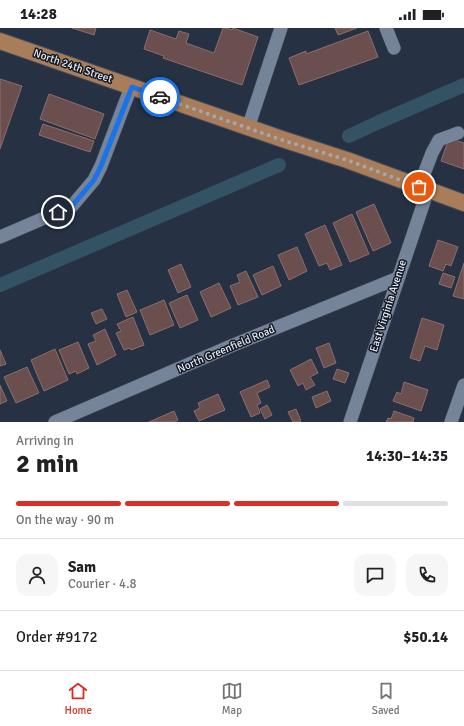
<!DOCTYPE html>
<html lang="en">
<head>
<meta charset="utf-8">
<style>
	body { margin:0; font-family:Signika,sans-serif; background:#f6f6f6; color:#202124; height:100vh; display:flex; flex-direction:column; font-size:15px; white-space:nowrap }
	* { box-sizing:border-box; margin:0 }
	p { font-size:13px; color:#757577 }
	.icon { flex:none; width:22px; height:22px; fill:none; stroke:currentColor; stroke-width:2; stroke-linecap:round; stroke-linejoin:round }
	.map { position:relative; height:394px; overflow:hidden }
	.sheet { display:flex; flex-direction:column; background:#fff; flex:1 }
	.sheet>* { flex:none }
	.pin { position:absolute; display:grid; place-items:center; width:34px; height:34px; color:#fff; margin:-17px; border:2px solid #fff; border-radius:50%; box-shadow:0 1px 4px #0007 }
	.courier { position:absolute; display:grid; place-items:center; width:40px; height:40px; margin:-20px; border:3px solid #1a73e8; border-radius:50%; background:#fff; color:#222; box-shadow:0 1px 5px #0007 }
	.head em { font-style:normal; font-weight:800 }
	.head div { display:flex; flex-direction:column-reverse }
	.head { display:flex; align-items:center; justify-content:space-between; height:68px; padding:0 16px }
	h1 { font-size:26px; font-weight:800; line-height:30px }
	.bar { display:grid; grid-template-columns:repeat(4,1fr); gap:6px 4px; align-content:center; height:48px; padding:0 16px }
	.bar i { height:5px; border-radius:3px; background:#e0e0e0 }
	.bar .current { background:#d93025 }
	.bar p { grid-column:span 4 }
	.line { display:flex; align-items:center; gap:10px; padding:0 16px; border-top:1px solid #e0e0e0 }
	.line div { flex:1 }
	.round { display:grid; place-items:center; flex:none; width:42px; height:42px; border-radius:12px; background:#f6f6f6 }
	.status { display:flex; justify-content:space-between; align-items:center; height:28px; padding:0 20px; background:#fff; direction:ltr }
	.status svg { height:11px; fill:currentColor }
	.tab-bar { display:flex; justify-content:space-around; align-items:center; height:56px; border-top:1px solid #e0e0e0; background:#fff; font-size:11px; color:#757577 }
	.tab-bar a { display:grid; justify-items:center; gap:2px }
	.tab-bar .current { color:#d93025 }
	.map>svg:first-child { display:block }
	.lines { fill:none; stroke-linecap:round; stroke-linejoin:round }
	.canal { stroke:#335364; stroke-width:14 }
	.building { fill:#6a4f4e; stroke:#8b6e6c }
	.minor-casing { stroke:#444f5e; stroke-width:14 }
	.major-casing { stroke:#444f5e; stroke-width:18 }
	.minor { stroke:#76849a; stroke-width:13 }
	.major { stroke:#aa7d5a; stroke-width:16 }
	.done { stroke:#9ea8b6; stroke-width:4; stroke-dasharray:0 7.2 }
	.route { stroke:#1a73e8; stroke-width:5 }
	.labels { text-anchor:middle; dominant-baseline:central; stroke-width:3; stroke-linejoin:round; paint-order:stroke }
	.street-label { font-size:11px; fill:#dfe7f3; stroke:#141922 }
</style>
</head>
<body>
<div class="status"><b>14:28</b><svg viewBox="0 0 49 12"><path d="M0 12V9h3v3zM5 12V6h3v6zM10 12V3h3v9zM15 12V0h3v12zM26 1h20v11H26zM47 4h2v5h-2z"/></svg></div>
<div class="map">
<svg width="464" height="394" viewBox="0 0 464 394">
	<rect width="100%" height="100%" fill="#263244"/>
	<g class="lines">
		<!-- canal -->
		<g class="canal">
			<path d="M349 108 379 94 464 57"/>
			<path d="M0 257 279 137"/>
		</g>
	</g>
	<!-- building -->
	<g class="building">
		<path d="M72 0H96L94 7Z"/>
		<path d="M223 0H226L232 2 233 0 258 9 242 57 163 30 164 28 144 21 150 2 176 11 179 3 189 6 186 15 214 25Z"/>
		<path d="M335 0H357L338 7Z"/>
		<path d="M368 3 378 29 299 57 289 30 306 23V26Z"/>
		<path d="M0 51 22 58 0 121Z"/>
		<path d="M49 66 104 86 95 111 40 91Z"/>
		<path d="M43 96 94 113 90 124 39 107Z"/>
		<path d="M449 110 464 115V141L441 133Z"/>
		<path d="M374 176 391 215 373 223 356 184Z"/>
		<path d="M352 186 369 226 350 234 333 195Z"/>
		<path d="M325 197 342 237 330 242 327 235 319 238 305 206Z"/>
		<path d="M438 212 458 219 451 238 446 236 443 243 429 238Z"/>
		<path d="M297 219 307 243 289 252 278 227Z"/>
		<path d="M464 235V271L453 268Z"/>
		<path d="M181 236 191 259 178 265 168 242Z"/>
		<path d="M273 238 281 258 262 267 253 247Z"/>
		<path d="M246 243 258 269 238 277 230 258 240 254 237 247Z"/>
		<path d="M443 245 455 249 451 260 439 256Z"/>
		<path d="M219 255 231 280 211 289 200 264Z"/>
		<path d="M127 262 137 284 126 289 117 266Z"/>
		<path d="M187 267 198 292 180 300 169 275Z"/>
		<path d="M164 272 174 297 150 307 140 282Z"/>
		<path d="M102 281 107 291 96 296 91 285Z"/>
		<path d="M133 289 144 317 131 322 130 320 124 322 116 305 121 303 117 296Z"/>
		<path d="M422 290 444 297 437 322 425 318 420 333 410 330Z"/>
		<path d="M105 301 116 327 97 337 88 316 96 313 93 307Z"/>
		<path d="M78 314 89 340 77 346 76 343 69 346 59 322Z"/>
		<path d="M329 315 336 335 324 340 316 320Z"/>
		<path d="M55 321 68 352 44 363 31 332Z"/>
		<path d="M0 322 6 336 0 338Z"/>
		<path d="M311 331 318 345 310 349 315 357 306 362 303 355 298 358 290 342Z"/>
		<path d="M27 339 39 365 16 375 4 349Z"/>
		<path d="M337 341 349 345 345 355 333 351Z"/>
		<path d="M267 352 270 359 257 365 261 375 257 377 260 385 251 389 240 364Z"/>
		<path d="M404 354 428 362 421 383 393 373 397 364 401 366Z"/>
		<path d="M0 357 7 373 0 376Z"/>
		<path d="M327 363 331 373 316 380 312 369Z"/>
		<path d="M218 366 225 382 199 393 194 383 200 380 198 375Z"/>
		<path d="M267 377 272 387 265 391 260 381Z"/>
		<path d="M296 381 301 393 298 394H293L288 384Z"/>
		<path d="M174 383 178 392 175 394H149Z"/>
		<path d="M394 383 414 390 413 394H386L388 390 391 391Z"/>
	</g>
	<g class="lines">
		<!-- minor casing -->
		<g class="minor-casing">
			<g id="minor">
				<path d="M386 0 394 20"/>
				<path d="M248 100 281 0"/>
				<path d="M419 159 432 125 439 112 458 105"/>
				<path d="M0 209 72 178 94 152 101 138 131 59"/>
				<path d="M55 394 231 318 398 250"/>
				<path d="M350 394 428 162"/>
				<path d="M451 394 464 357"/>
			</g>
		</g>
		<!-- major casing -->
		<g class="major-casing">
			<path id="major" d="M0 13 282 111 347 132 464 175"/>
		</g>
		<!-- minor -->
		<use href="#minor" class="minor"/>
		<!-- major -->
		<use href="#major" class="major"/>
	</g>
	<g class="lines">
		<!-- done -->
		<path class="done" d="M160 69 282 112 347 132 419 159"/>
		<!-- route -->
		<path class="route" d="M58 184 72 178 94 152 101 138 132 59 160 69"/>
	</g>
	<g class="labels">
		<!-- street labels -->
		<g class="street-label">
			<text transform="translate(73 38) rotate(19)">North 24th Street</text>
			<text transform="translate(388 278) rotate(-72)">East Virginia Avenue</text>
			<text transform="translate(226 321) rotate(-23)">North Greenfield Road</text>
		</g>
	</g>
</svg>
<div class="pin" style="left:419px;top:159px;background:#ea580c"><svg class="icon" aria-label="bag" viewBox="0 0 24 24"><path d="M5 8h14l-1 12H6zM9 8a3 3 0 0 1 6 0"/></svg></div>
<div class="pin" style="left:58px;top:184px;background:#1f2937"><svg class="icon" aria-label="home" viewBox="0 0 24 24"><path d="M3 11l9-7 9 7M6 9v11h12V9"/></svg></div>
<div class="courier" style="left:160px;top:69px"><svg class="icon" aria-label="car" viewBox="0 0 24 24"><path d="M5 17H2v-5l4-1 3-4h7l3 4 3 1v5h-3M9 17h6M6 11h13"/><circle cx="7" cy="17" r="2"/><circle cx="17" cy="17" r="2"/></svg></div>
</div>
<section class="sheet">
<div class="head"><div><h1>2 min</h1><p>Arriving in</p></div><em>14:30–14:35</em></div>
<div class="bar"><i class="current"></i><i class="current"></i><i class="current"></i><i></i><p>On the way · 90 m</p></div>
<div class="line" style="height:72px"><a class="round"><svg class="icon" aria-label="person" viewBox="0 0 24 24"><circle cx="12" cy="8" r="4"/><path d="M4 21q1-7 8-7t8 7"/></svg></a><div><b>Sam</b><p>Courier · 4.8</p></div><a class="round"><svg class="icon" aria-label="chat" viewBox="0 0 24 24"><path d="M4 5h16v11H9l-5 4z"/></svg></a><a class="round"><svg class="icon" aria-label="phone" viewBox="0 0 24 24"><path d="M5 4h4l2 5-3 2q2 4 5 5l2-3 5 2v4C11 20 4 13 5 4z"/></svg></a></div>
<div class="line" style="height:52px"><div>Order #9172</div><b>$50.14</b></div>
</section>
<nav class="tab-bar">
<a class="current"><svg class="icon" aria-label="home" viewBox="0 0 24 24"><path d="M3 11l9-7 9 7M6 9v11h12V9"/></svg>Home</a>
<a><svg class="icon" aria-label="map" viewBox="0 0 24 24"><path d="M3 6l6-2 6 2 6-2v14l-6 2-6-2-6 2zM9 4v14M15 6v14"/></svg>Map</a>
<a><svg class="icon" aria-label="saved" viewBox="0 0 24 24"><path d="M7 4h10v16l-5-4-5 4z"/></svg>Saved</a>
</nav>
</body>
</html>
